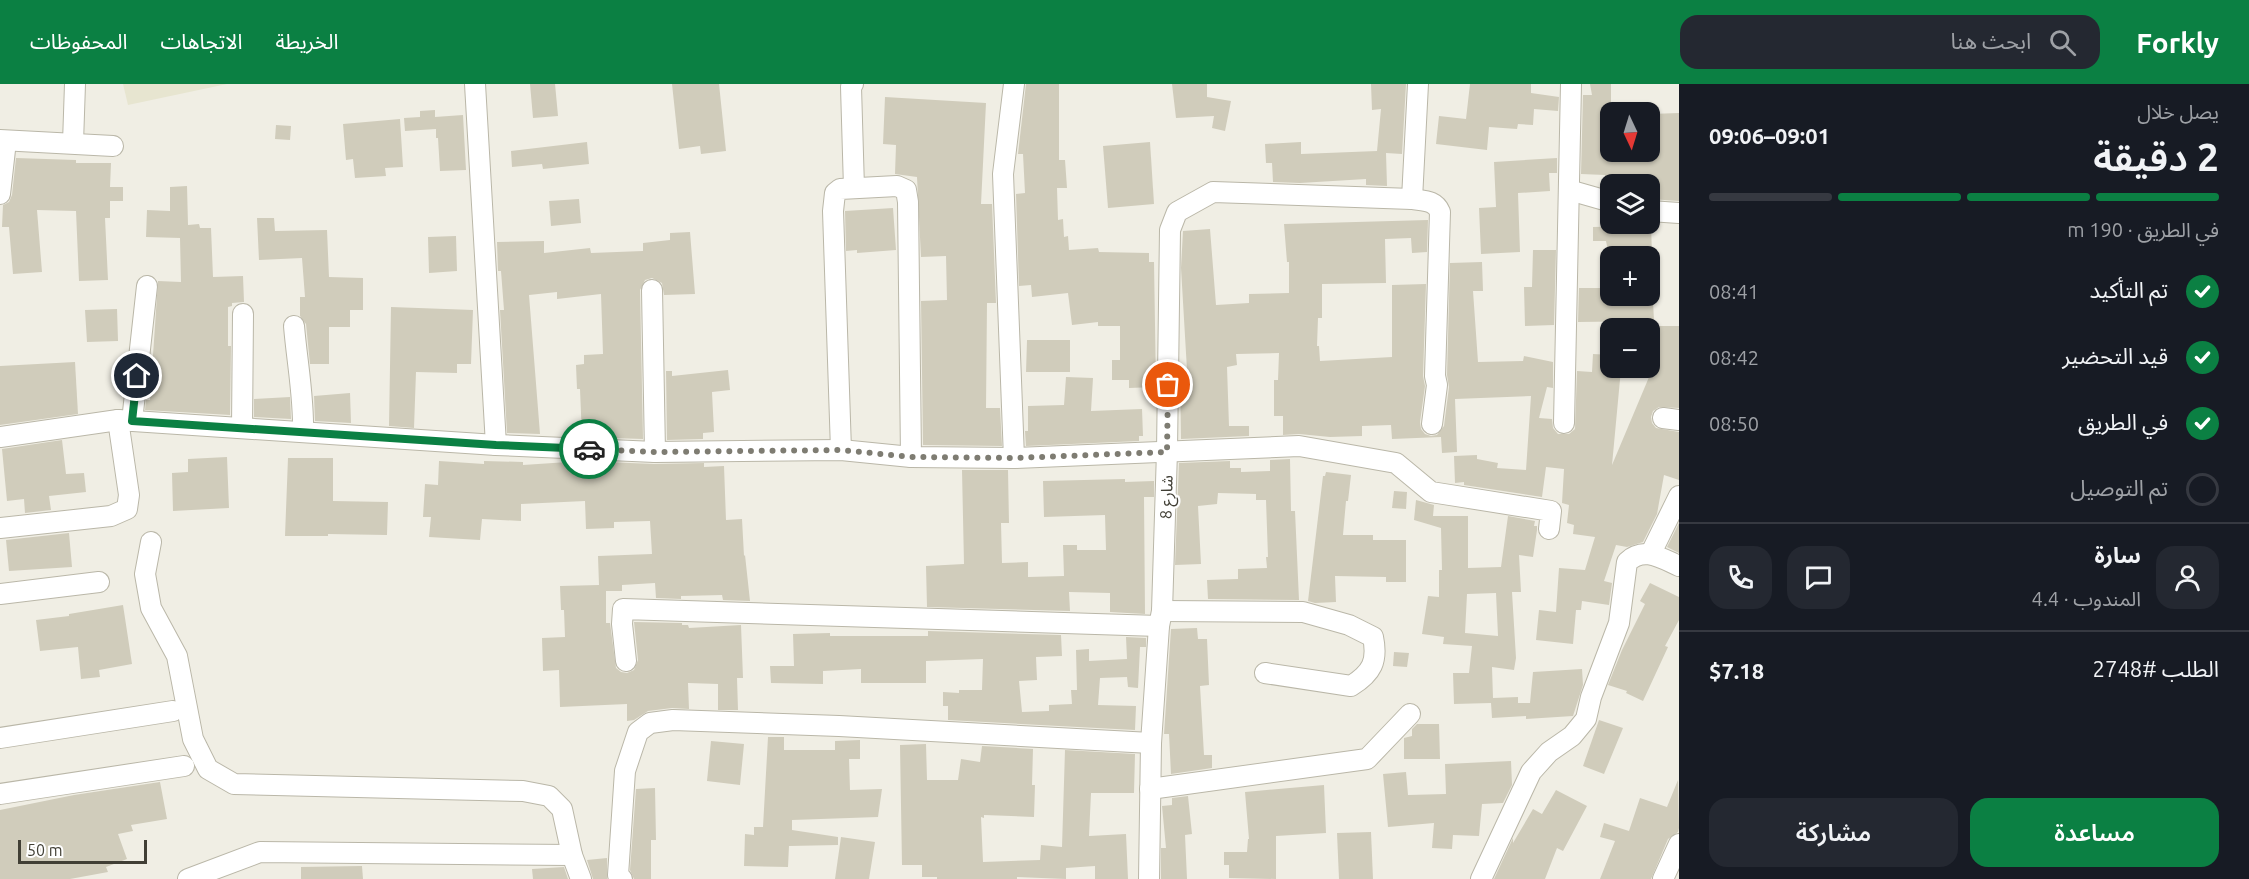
<!DOCTYPE html>
<html lang="ar">
<head>
<meta charset="utf-8">
<style>
	body { margin:0; font-family:Ubuntu,"Noto Sans Arabic",sans-serif; background:#242831; color:#f1f3f6; direction:rtl; height:100vh; display:flex; flex-direction:column; font-size:22px; white-space:nowrap }
	* { box-sizing:border-box; margin:0 }
	p { font-size:20px; color:#9ea1a6 }
	.icon { flex:none; width:33px; height:33px; fill:none; stroke:currentColor; stroke-width:2; stroke-linecap:round; stroke-linejoin:round }
	.map { position:relative; flex:1; overflow:hidden; direction:ltr }
	.panel { display:flex; flex-direction:column; background:#171b24; width:570px }
	.panel>* { flex:none }
	.needle { width:39px; rotate:176deg }
	.buttons { position:absolute; left:1600px; top:18px; display:grid; gap:12px }
	.buttons a { display:grid; place-items:center; width:60px; height:60px; border-radius:12px; background:#171b24; box-shadow:0 2px 4px #0004; font-size:30px }
	.scale { position:absolute; left:18px; bottom:15px; width:129px; box-sizing:border-box; padding-left:6px; border:3px solid #413f35; border-top:0; font-size:16px; line-height:21px; white-space:nowrap; color:#413f35; -webkit-text-stroke:4px #fff; paint-order:stroke }
	.pin { position:absolute; display:grid; place-items:center; width:51px; height:51px; color:#fff; margin:-26px; border:3px solid #fff; border-radius:50%; box-shadow:0 2px 6px #0007 }
	.courier { position:absolute; display:grid; place-items:center; width:60px; height:60px; margin:-30px; border:4px solid #0b8043; border-radius:50%; background:#fff; color:#222; box-shadow:0 2px 8px #0007 }
	.head em { font-style:normal; font-weight:600 }
	.head div { display:flex; flex-direction:column-reverse }
	.head { display:flex; align-items:center; justify-content:space-between; height:102px; padding:0 30px }
	h1 { font-size:39px; font-weight:600; line-height:45px }
	.bar { display:grid; grid-template-columns:repeat(4,1fr); gap:9px 6px; align-content:center; height:72px; padding:0 30px }
	.bar i { height:8px; border-radius:4px; background:#363941 }
	.bar .active { background:#0b8043 }
	.bar p { grid-column:span 4 }
	.line { display:flex; align-items:center; gap:15px; padding:0 30px; border-top:2px solid #363941 }
	.line div { flex:1 }
	.round { display:grid; place-items:center; flex:none; width:63px; height:63px; border-radius:18px; background:#242831 }
	ol { padding:0 30px; list-style:none }
	li { display:flex; align-items:center; gap:18px; height:66px }
	li p { margin-inline-start:auto }
	li .icon { padding:6px; border-radius:50%; background:#0b8043; color:#fff; stroke-width:4 }
	li:last-child { color:#9ea1a6 }
	li i { width:33px; height:33px; border:3px solid #363941; border-radius:50% }
	.action { display:flex; gap:12px; margin-top:auto; padding:12px 30px }
	.action a { flex:1; height:69px; border-radius:18px; background:#0b8043; color:#fff; font-size:24px; font-weight:600; line-height:69px; text-align:center }
	.action a+a { background:#242831; color:#f1f3f6 }
	header { display:flex; align-items:center; gap:36px; box-sizing:border-box; height:84px; padding:0 30px; background:#0b8043; color:#fff }
	header strong { font-size:28px }
	nav { display:flex; gap:33px; margin-inline-start:auto; font-size:21px }
	.search { width:420px; height:54px; background:#242831; display:flex; align-items:center; gap:15px; box-sizing:border-box; padding:0 21px; border-radius:18px; color:#9ea1a6; font-size:22px }
	main { display:flex; flex:1; min-height:0 }
	.map>svg:first-child { display:block }
	.education { fill:#e7e5d0 }
	.building { fill:#d0ccbb; fill-rule:evenodd }
	.lines { fill:none; stroke-linecap:round; stroke-linejoin:round }
	.street-casing { stroke:#bab7a8; stroke-width:22 }
	.street { stroke:#fff; stroke-width:20 }
	.done { stroke:#7e7c72; stroke-width:6; stroke-dasharray:0 10.8 }
	.route { stroke:#0b8043; stroke-width:8 }
	.labels { text-anchor:middle; dominant-baseline:central; stroke-width:4.5; stroke-linejoin:round; paint-order:stroke }
	.street-label { font-size:16px; fill:#413f35; stroke:#fff }
</style>
</head>
<body>
<header>
<strong>Forkly</strong>
<div class="search"><svg class="icon" aria-label="search" viewBox="0 0 24 24"><circle cx="10" cy="10" r="6"/><path d="M15 15l6 6"/></svg>ابحث هنا</div>
<nav><a>الخريطة</a><a>الاتجاهات</a><a>المحفوظات</a></nav>
</header>
<main>
<section class="panel">
<div class="head"><div><h1>2 دقيقة</h1><p>يصل خلال</p></div><em>09:01–09:06</em></div>
<div class="bar"><i class="active"></i><i class="active"></i><i class="active"></i><i></i><p>في الطريق · 190 m</p></div>
<ol>
<li><svg class="icon" aria-label="check" viewBox="0 0 24 24"><path d="M5 12l5 5 9-10"/></svg>تم التأكيد<p>08:41</p></li>
<li><svg class="icon" aria-label="check" viewBox="0 0 24 24"><path d="M5 12l5 5 9-10"/></svg>قيد التحضير<p>08:42</p></li>
<li><svg class="icon" aria-label="check" viewBox="0 0 24 24"><path d="M5 12l5 5 9-10"/></svg>في الطريق<p>08:50</p></li>
<li><i></i>تم التوصيل</li>
</ol>
<div class="line" style="height:108px"><a class="round"><svg class="icon" aria-label="person" viewBox="0 0 24 24"><circle cx="12" cy="8" r="4"/><path d="M4 21q1-7 8-7t8 7"/></svg></a><div><b>سارة</b><p>المندوب · 4.4</p></div><a class="round"><svg class="icon" aria-label="chat" viewBox="0 0 24 24"><path d="M4 5h16v11H9l-5 4z"/></svg></a><a class="round"><svg class="icon" aria-label="phone" viewBox="0 0 24 24"><path d="M5 4h4l2 5-3 2q2 4 5 5l2-3 5 2v4C11 20 4 13 5 4z"/></svg></a></div>
<div class="line" style="height:78px"><div>الطلب #2748</div><b>$7.18</b></div>
<div class="action"><a>مساعدة</a><a>مشاركة</a></div>
</section>
<div class="map">
<svg width="1679" height="795" viewBox="0 0 1679 795">
	<rect width="100%" height="100%" fill="#f0eee4"/>
	<!-- education -->
	<path class="education" d="M123 0H227L128 21Z"/>
	<!-- building -->
	<g class="building">
		<path d="M530 0H555L558 32 533 34Z"/>
		<path d="M672 0H719L726 67 701 70 700 62 679 65Z"/>
		<path d="M1026 0H1059V76H1065L1067 104H1057L1058 136 1063 135 1064 153 1068 152 1069 166 1098 164 1099 168 1149 169V178H1154L1156 303 1129 304V296H1112V276H1120V242H1098V238L1072 241 1068 209 1032 213 1031 201 1019 202 1016 110 1025 109 1023 70H1018Z"/>
		<path d="M1172 0H1207V13L1231 17 1225 47 1212 44 1214 32 1176 34Z"/>
		<path d="M1371 0H1406L1402 70 1386 69 1387 102 1366 101V95L1300 99 1273 98 1272 79H1266L1265 60 1301 58V70L1377 67 1381 25 1372 26Z"/>
		<path d="M1470 0H1531V9L1559 13 1558 27 1534 25 1533 41 1518 40 1517 45 1489 43 1487 66 1436 60 1439 32 1466 35Z"/>
		<path d="M1590 0H1611V68H1650V30L1679 29V117L1650 115V100H1626V97L1605 96V91L1581 90 1583 11H1592Z"/>
		<path d="M885 13 986 19 981 120H992L996 219H987L986 324H1000L1002 362 923 361 921 217 947 216 946 172 921 173 917 93 895 90 896 61 883 60Z"/>
		<path d="M435 26V33L463 31 466 86 440 87 438 54H436V45L405 47 404 34 420 33V27Z"/>
		<path d="M400 35 403 83 385 84 386 92 355 94 353 75 346 76 343 40Z"/>
		<path d="M276 41 291 42 290 56 275 55Z"/>
		<path d="M587 58 589 80 543 85 542 80 512 83 511 67Z"/>
		<path d="M1150 58 1154 120 1108 124 1103 62Z"/>
		<path d="M16 74 76 76V79H111L110 103H123V117H110V134H105L108 196 79 197 76 127 37 126 42 188 13 190 9 143H2L3 121 9 118 12 111Z"/>
		<path d="M1557 74V89H1549L1550 107 1518 109 1520 168 1481 170 1479 124 1496 123 1494 78Z"/>
		<path d="M187 102 188 141 199 140 200 144H211L213 193 243 192 244 218 232 219V222L228 223V262H231L230 331 145 326 146 316H150L158 197 181 198 180 154 146 153 147 126 170 127V103Z"/>
		<path d="M579 115 581 139 551 142 549 117Z"/>
		<path d="M893 124 896 166 857 169V166L846 167 845 127Z"/>
		<path d="M257 134H274L275 147 327 146 329 193 363 194V226H350V243H329V280H310L306 240 300 232V213H305L302 174 259 176Z"/>
		<path d="M1428 136 1427 168 1412 169 1411 154 1385 155 1386 199 1322 200V234H1318L1317 262H1319L1320 277 1392 273V201L1426 200 1423 292 1425 302 1420 338 1421 345 1425 350 1431 352 1437 351 1444 342 1449 303 1447 291 1450 179 1482 178 1483 207H1473L1478 278 1523 277 1524 272 1553 278V304L1547 303 1539 334 1552 335 1553 344 1558 350H1569L1575 345 1577 287 1592 288 1593 270 1611 271V284L1621 285 1612 381 1652 286 1655 242H1679V324L1659 323 1653 327 1651 333 1652 339 1656 344 1679 348V396L1664 391 1657 430 1643 458 1627 463 1616 461 1604 497 1612 499 1609 521 1582 517 1581 526H1576L1573 560 1536 556 1539 526 1556 528 1559 484 1585 486 1595 453 1573 450 1574 441 1567 439 1569 421 1562 419 1564 385 1546 383 1542 413 1464 401V398L1455 399 1454 372 1477 371V375L1498 379 1497 384 1526 386 1531 312 1455 315 1457 368 1442 369 1441 353 1392 355 1391 341 1362 342V352L1330 353 1299 350 1283 351V332H1274V296H1278L1279 269 1236 270 1237 281 1227 283 1229 342H1249V352L1181 355 1180 287 1187 286 1181 184 1183 147 1210 145 1216 221 1249 219V210L1289 209V178H1287L1284 140Z"/>
		<path d="M1633 140H1651L1652 172H1609L1606 157H1593V143L1633 142Z"/>
		<path d="M690 148 695 210 664 211 662 199 652 194 645 196 640 206 643 355 582 353 580 305H577L576 281 584 280V271L603 270 601 210 557 215V208L529 211 540 350 507 349 500 226H504L501 187H498L497 158 544 157V169L590 164 591 169 643 167V159L670 156V149Z"/>
		<path d="M456 152 457 187 429 189 428 153Z"/>
		<path d="M1533 166H1556L1554 241 1525 242 1524 203H1532Z"/>
		<path d="M1579 204H1611V212H1648V217H1653L1654 237 1578 238Z"/>
		<path d="M391 223 473 226 471 280H457V289L416 288 414 344 389 342Z"/>
		<path d="M117 225 118 257 87 258 85 226Z"/>
		<path d="M1027 256H1070V288H1026Z"/>
		<path d="M75 278 78 330 0 341V282Z"/>
		<path d="M728 286 730 306 712 308 714 348 703 349V355L667 356 666 287H672V292Z"/>
		<path d="M1066 293 1093 294 1091 327 1142 325 1143 352H1139V357L1026 362 1025 347H1028V322L1064 321Z"/>
		<path d="M350 309 351 339 315 337 314 312Z"/>
		<path d="M290 313 291 335 254 333V315Z"/>
		<path d="M62 356 66 390 84 389 86 408 49 412 51 426 25 429 24 415 7 417 2 365Z"/>
		<path d="M227 373 229 424 173 427 172 389 188 388V375Z"/>
		<path d="M288 374H333V417L388 418 387 451 328 450V452H285Z"/>
		<path d="M1290 375 1291 427H1295L1299 516 1208 515 1207 496 1238 495V485L1267 484 1266 473H1268L1266 416H1256V410L1218 409 1217 420 1198 422 1201 480 1175 481 1179 379 1230 377V384H1241V388L1270 387V376Z"/>
		<path d="M439 377 484 380V377L523 378V381L583 377 654 380 704 379V383L724 382 726 436 742 435 744 472 745 471 750 517 723 516 722 511 681 512V515L656 514 655 499 622 501V507H606V539H610L616 584 621 588 627 589 634 586 638 576 634 538 682 539V541H688L689 544 741 541 743 594H737L738 626H718V600L688 599 689 625 672 624 648 627 634 636 627 637V620L560 623 559 586 543 587 542 554 565 553 564 526H561L560 502 599 501 598 472 652 470 650 437 614 438V444L586 445 585 417 521 420V437L482 435 480 456 429 453 431 433H423L425 400 438 401Z"/>
		<path d="M962 386H1008L1009 439H1001L1002 479 1028 478V493L1064 492 1063 461H1077V466H1106L1105 431 1044 433 1043 397 1125 395V398L1154 397V413H1144L1145 530 1110 528V509L1069 508 1070 527 927 523 926 482 964 480Z"/>
		<path d="M1326 388 1351 391 1348 417H1346L1343 451H1373V456H1406V498H1386V493L1335 492 1336 518 1315 519 1308 517 1323 392H1325Z"/>
		<path d="M1394 407 1407 408 1406 425 1392 424Z"/>
		<path d="M1416 416 1434 421 1433 432H1468V484L1501 483 1508 432 1535 437 1534 442H1537V446L1533 473 1519 471 1521 508H1512L1516 574 1514 586 1492 583 1493 614 1518 613V619H1530L1533 588 1582 585 1583 601 1573 632 1526 635V632L1492 634 1491 619 1454 620 1453 589H1469L1472 562 1443 560 1444 553 1422 550 1428 512 1439 513V486H1442L1441 444 1414 436ZM1496 509 1498 552 1465 549 1467 510Z"/>
		<path d="M1679 439V469L1667 463Z"/>
		<path d="M69 449 72 483 9 487 6 456Z"/>
		<path d="M1650 499 1679 513V536L1665 562 1668 563 1643 617 1626 609 1627 607 1608 601 1622 566 1645 520 1640 517Z"/>
		<path d="M123 521 132 580 99 586 100 593 81 595 78 563 40 567 36 536 69 532V530Z"/>
		<path d="M1197 544 1198 555H1207L1209 601 1200 602 1204 671H1212V684L1171 690 1169 650H1164L1171 545Z"/>
		<path d="M928 547 1061 551 1062 572 1036 573 1037 596 1019 597 1022 628 1049 627V621L1072 620 1071 606H1077L1076 566 1089 565V577L1127 575 1126 553 1146 554V563H1140L1138 604 1128 603 1127 593 1100 594 1098 621 1136 622 1135 646 948 636V622H943V608L959 609V606H982L983 575 926 577V599H861V585L823 587V600L771 599 770 582H794L793 550 830 549V552H928Z"/>
		<path d="M1394 568 1409 569 1407 583 1393 582Z"/>
		<path d="M1599 636 1623 644 1604 690 1583 682Z"/>
		<path d="M1417 640H1439L1440 675H1404V654L1412 652V645Z"/>
		<path d="M768 653H784V666H835V657L860 656V675H849L850 706 882 705 878 733 792 736V746L838 753V761L789 762 788 783 744 782 745 750 754 751V743H763Z"/>
		<path d="M711 657 744 660 740 701 707 697Z"/>
		<path d="M926 660 927 696H958L961 675 980 678 982 662 1033 665 1032 701H1035L1034 733 984 731V734L981 733 983 778 1040 776 1041 761 1062 763 1065 666 1135 670 1134 709H1091L1089 752 1126 750 1128 795H1095V782L1066 784V795L1017 793V795H937V793H922V781H902L900 661Z"/>
		<path d="M1511 677 1512 701 1503 719 1482 720 1479 752 1453 751 1452 765 1432 764 1434 739 1388 743 1383 690 1406 688 1408 711 1446 710 1445 680Z"/>
		<path d="M1678 696 1679 744 1678 748 1668 755 1651 795H1600L1615 757 1600 753 1604 739 1629 747 1640 714 1667 723Z"/>
		<path d="M160 698 167 735 131 741 133 747 118 750 127 775 106 783 108 788 70 795H0V726L74 711Z"/>
		<path d="M1324 701 1326 749 1276 752V795L1229 794V781H1224V768H1247L1248 755H1249L1245 708Z"/>
		<path d="M655 704 656 756H651V795H634L630 786 636 705Z"/>
		<path d="M1556 706 1587 722 1563 767 1557 764 1545 795H1494L1513 754V759L1533 725 1542 730Z"/>
		<path d="M1188 712 1192 750 1185 751 1187 795H1161V764H1166L1162 722 1172 721V714Z"/>
		<path d="M1371 748 1373 795H1339L1337 749Z"/>
		<path d="M841 753 875 758 869 795H835Z"/>
		<path d="M607 774V795H593L587 776Z"/>
		<path d="M362 782 363 795H301V783Z"/>
		<path d="M564 783 568 795H533L532 785Z"/>
	</g>
	<g class="lines">
		<!-- street casing -->
		<g class="street-casing">
			<g id="street">
				<path d="M475 0 496 361"/>
				<path d="M853 0 851 3 854 104"/>
				<path d="M1014 0 1003 90 1014 374"/>
				<path d="M0 56 113 62"/>
				<path d="M73 59 75 0"/>
				<path d="M1569 106 1611 118"/>
				<path d="M0 110 6 57"/>
				<path d="M1412 115 1418 0"/>
				<path d="M1650 127 1679 129"/>
				<path d="M652 206 655 368"/>
				<path d="M294 242C297 278 304 313 303 348"/>
				<path d="M1663 334 1679 336"/>
				<path d="M132 337 147 202"/>
				<path d="M1564 339 1571 0"/>
				<path d="M242 344 243 230"/>
				<path d="M0 353 118 336 496 361 655 368 841 366 911 373 1014 374 1299 362 1396 379 1431 408 1551 427 1549 445"/>
				<path d="M841 366 833 127 835 109 840 105 897 102 906 106 908 118 911 373"/>
				<path d="M0 444 111 432 127 425 129 411 118 336"/>
				<path d="M151 458 145 490 151 524 177 572 193 655 208 685 234 700 523 707 549 712 562 725 572 771 581 795"/>
				<path d="M1651 469 1679 412"/>
				<path d="M0 510 99 498"/>
				<path d="M1162 527 1303 528 1349 541 1373 553C1378 577 1372 589 1351 602L1265 589"/>
				<path d="M626 577 622 540 623 525 1159 542"/>
				<path d="M0 654 173 627"/>
				<path d="M1150 705 1367 675 1410 630"/>
				<path d="M0 710 184 682"/>
				<path d="M188 795 260 768 572 771"/>
				<path d="M622 795 618 791 625 687 638 648 650 639 673 636 839 642 1151 659"/>
				<path d="M1149 795 1151 659 1159 542 1162 527 1167 367 1170 146 1177 128 1213 108 1412 115C1424 117 1435 116 1440 128L1435 292 1437 301 1432 340"/>
				<path d="M1481 795 1531 688 1549 668 1572 652 1586 635 1591 613 1619 539 1627 478C1644 462 1661 474 1679 482"/>
				<path d="M1663 795 1679 760"/>
			</g>
		</g>
		<!-- street -->
		<use href="#street" class="street"/>
	</g>
	<g class="lines">
		<!-- done -->
		<path class="done" d="M589 365 655 368 841 366 911 373 1014 374 1167 368 1168 301"/>
		<!-- route -->
		<path class="route" d="M137 292 132 337 496 361 589 365"/>
	</g>
	<g class="labels">
		<!-- street labels -->
		<g class="street-label">
			<text transform="translate(1166 413) rotate(-88)">شارع 8</text>
		</g>
	</g>
</svg>
<div class="buttons">
<a><svg class="needle" viewBox="-14 -14 28 28"><path d="M0-13l5 13h-10z" fill="#e53935"/><path d="M0 13l5-13h-10z" fill="#9ea1a6"/></svg></a>
<a><svg class="icon" aria-label="layers" viewBox="0 0 24 24"><path d="M12 4l9 5-9 5-9-5zM3 14l9 5 9-5"/></svg></a>
<a>+</a>
<a>−</a>
</div>
<div class="scale">50 m</div>
<div class="pin" style="left:1168px;top:301px;background:#ea580c"><svg class="icon" aria-label="bag" viewBox="0 0 24 24"><path d="M5 8h14l-1 12H6zM9 8a3 3 0 0 1 6 0"/></svg></div>
<div class="pin" style="left:137px;top:292px;background:#1f2937"><svg class="icon" aria-label="home" viewBox="0 0 24 24"><path d="M3 11l9-7 9 7M6 9v11h12V9"/></svg></div>
<div class="courier" style="left:589px;top:365px"><svg class="icon" aria-label="car" viewBox="0 0 24 24"><path d="M5 17H2v-5l4-1 3-4h7l3 4 3 1v5h-3M9 17h6M6 11h13"/><circle cx="7" cy="17" r="2"/><circle cx="17" cy="17" r="2"/></svg></div>
</div>
</main>
</body>
</html>
